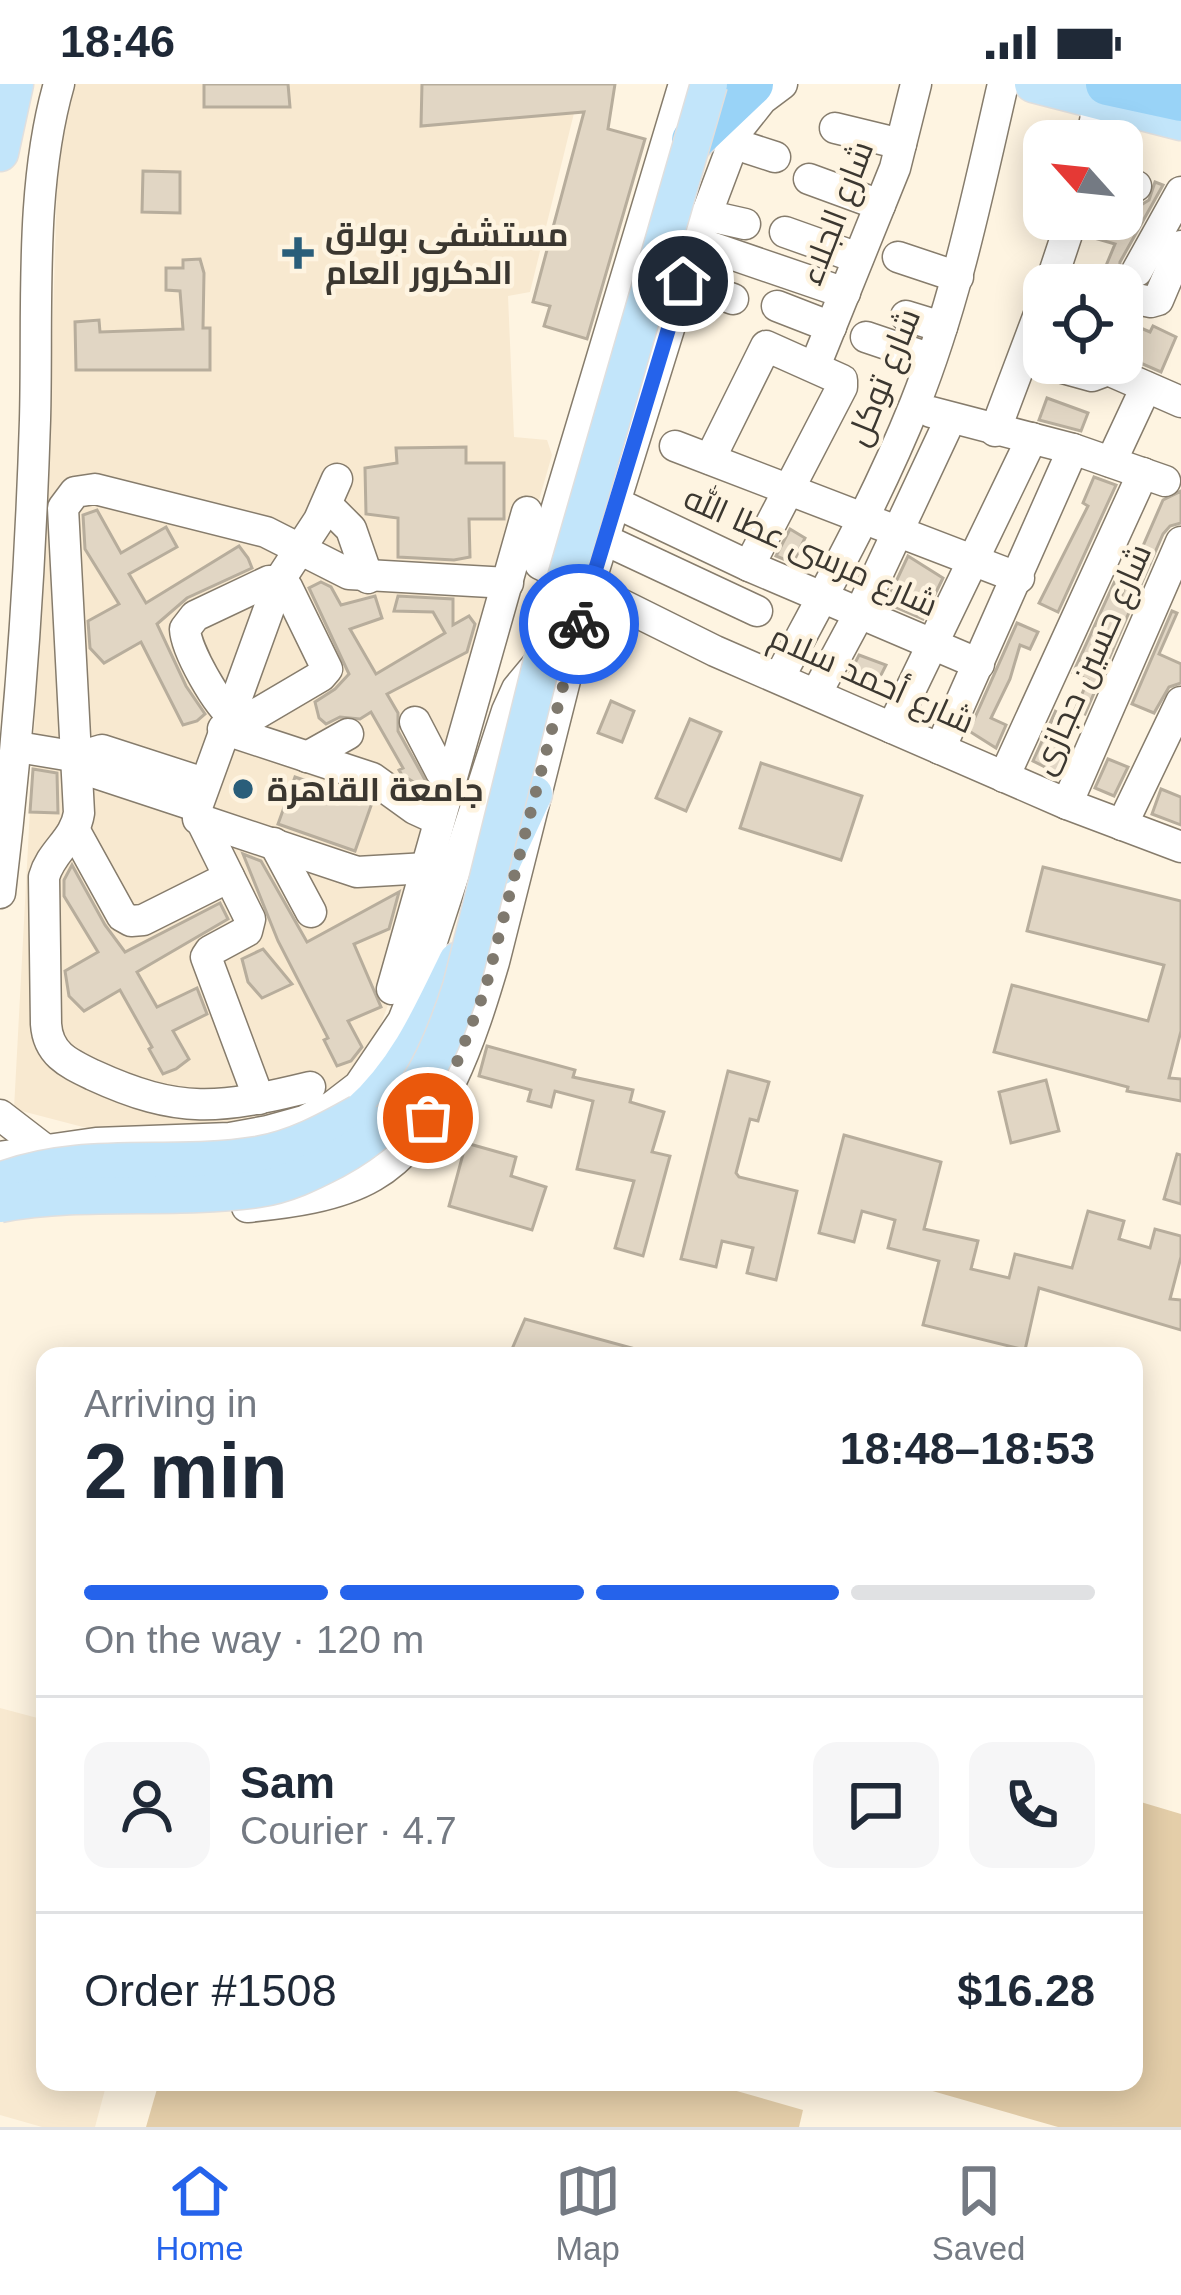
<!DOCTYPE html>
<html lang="en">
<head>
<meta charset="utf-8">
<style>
	body { margin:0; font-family:Helvetica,Cairo,sans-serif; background:#f6f6f7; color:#1f2937; height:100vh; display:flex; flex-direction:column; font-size:45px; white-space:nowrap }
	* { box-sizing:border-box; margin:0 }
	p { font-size:39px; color:#747a83 }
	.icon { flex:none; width:66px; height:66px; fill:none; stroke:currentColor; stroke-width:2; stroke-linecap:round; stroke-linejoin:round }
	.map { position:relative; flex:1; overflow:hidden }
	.sheet { position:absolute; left:36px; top:1263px; width:1107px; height:744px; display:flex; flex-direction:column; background:#fff; border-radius:24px; box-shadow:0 6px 30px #0003 }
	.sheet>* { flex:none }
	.needle { width:78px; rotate:297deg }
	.controls { position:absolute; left:1023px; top:36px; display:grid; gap:24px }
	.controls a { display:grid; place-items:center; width:120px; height:120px; border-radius:24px; background:#fff; box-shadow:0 6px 30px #0003; font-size:60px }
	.pin { position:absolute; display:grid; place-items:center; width:102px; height:102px; color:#fff; margin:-51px; border:6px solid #fff; border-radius:50%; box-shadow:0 3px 12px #0007 }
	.courier { position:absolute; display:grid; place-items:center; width:120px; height:120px; margin:-60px; border:9px solid #2563eb; border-radius:50%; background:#fff; color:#222; box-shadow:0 3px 15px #0007 }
	.head em { font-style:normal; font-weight:700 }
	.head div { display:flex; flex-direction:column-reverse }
	.head { display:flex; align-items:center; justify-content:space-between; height:204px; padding:0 48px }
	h1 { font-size:78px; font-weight:700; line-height:90px }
	.bar { display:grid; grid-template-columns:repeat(4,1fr); gap:18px 12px; align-content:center; height:144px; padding:0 48px }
	.bar i { height:15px; border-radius:9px; background:#e0e1e3 }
	.bar .on { background:#2563eb }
	.bar p { grid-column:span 4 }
	.line { display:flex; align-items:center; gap:30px; padding:0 48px; border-top:3px solid #e0e1e3 }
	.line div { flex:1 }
	.round { display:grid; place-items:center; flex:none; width:126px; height:126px; border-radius:24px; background:#f6f6f7 }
	.status { display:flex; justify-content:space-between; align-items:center; height:84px; padding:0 60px; background:#fff; direction:ltr }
	.status svg { height:33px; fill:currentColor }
	.tabs { display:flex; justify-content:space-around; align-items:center; height:168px; border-top:3px solid #e0e1e3; background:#fff; font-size:33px; color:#747a83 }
	.tabs a { display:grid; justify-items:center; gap:6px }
	.tabs .on { color:#2563eb }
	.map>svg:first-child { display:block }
	.built { fill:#f8e9d0 }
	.green { fill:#e4cea9 }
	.building { fill:#e1d6c4; stroke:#b7ad9c; stroke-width:3 }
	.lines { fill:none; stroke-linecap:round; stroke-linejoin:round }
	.minor-casing { stroke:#867c6c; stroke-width:33 }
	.major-casing { stroke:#e0dfde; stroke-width:39 }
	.highway-casing { stroke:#e0dfde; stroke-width:45 }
	.minor { stroke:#fff; stroke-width:30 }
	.major { stroke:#c2e5fa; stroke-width:36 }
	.highway { stroke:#99d3f7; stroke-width:42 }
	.major-bridge-casing { stroke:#e0dfde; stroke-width:39; stroke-linecap:butt }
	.major-bridge { stroke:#c2e5fa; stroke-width:36 }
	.done { stroke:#7f796e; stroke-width:12; stroke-dasharray:0 21.6 }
	.route { stroke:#2563eb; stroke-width:15 }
	.poi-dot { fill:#2a5e7a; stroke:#fef4e1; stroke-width:4.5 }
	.labels { text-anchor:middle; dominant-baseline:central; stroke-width:9; stroke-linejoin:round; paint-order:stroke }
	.street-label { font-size:33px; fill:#3b3730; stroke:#fef4e1 }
	.poi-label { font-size:33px; font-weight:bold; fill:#3b3730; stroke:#fef4e1; text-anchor:start }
</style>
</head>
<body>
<div class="status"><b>18:46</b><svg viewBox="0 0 49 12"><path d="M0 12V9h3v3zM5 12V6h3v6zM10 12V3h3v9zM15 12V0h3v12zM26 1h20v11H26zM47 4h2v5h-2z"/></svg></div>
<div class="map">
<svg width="1181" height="2043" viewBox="0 0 1181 2043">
	<rect width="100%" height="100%" fill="#fef4e1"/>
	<!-- built -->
	<g class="built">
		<path d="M60 0H422L421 42 575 25 530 208 508 212 514 353 547 356 552 371 408 869 377 950 352 989 334 1008 261 1040 106 1049 14 1025 49 369Z"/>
		<path d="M0 1624 45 1636V1998H107L95 2043H42L0 2031Z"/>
	</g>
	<!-- green -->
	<g class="green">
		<path d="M1134 1716 1181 1730V2043H1058L901 1998H1134Z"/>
		<path d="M159 1998H705L803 2026 799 2043H146Z"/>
	</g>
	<!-- building -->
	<g class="building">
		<path d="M204 0H288L290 23H204Z"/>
		<path d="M422 0H615L608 45 645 55 587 255 544 242 550 222 533 218 584 28 421 42Z"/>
		<path d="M143 87 180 88V129L142 128Z"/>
		<path d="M1155 98 1163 101 1120 178 1119 193 1098 201 1115 160 1087 152 1091 135H1122L1129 120 1141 121 1149 116Z"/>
		<path d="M200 175 204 189 203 244H210V286H76L75 238 99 236 100 248 183 245 180 207 166 206V184H183V176Z"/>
		<path d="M1122 236 1150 248 1153 242 1176 253 1161 288 1122 271Z"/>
		<path d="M1047 314 1088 329 1081 347 1039 336Z"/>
		<path d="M466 363V379H504V435H469L470 473 454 476 398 473V434L366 430 365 384 397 379 396 364Z"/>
		<path d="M1094 393 1116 401 1058 528 1039 519 1088 422 1083 419Z"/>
		<path d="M1181 407V439L1170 442 1163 450 1085 630 1075 626 1088 596 1073 589 1114 499 1122 510 1163 416Z"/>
		<path d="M97 426 121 469 166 443 177 463 129 490 146 519 239 462 248 474 252 484 187 514 157 540 186 602 205 630 197 637 183 641 141 558 104 579 90 564 88 537 119 520 85 465 83 431Z"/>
		<path d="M790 445 805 454 793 479 776 472Z"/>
		<path d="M908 472 943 494 923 535 886 519Z"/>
		<path d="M321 498 331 503 341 521 375 512 382 534 350 545 376 590 445 549 433 528 394 527 398 512 453 515V541L469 532 475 540 467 568 387 610 398 629V647L429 703 427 706 402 691 399 686 403 684 371 628 360 635 340 633 326 640 319 634 315 618 335 605 349 590 309 504Z"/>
		<path d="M1172 527 1177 529 1159 570 1181 580V599L1169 603 1154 629 1132 620Z"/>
		<path d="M1017 539 1038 548 1030 565 1020 561 1010 595 991 634 1006 641 996 664 969 647Z"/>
		<path d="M859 571 886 581 875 603 848 593Z"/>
		<path d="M611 617 634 627 622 658 598 649Z"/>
		<path d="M1056 626 1046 651 1071 661 1059 690 1033 677Z"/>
		<path d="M690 635 721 648 686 727 656 714Z"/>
		<path d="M1108 675 1128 683 1114 712 1095 704Z"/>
		<path d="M761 679 862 712 841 776 740 744Z"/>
		<path d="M33 685 57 689 58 729 30 728Z"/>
		<path d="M295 693 372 719 355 767 278 740Z"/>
		<path d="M1161 705 1181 713V741L1152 730Z"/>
		<path d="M243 770 261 777 307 858 399 808 389 845 354 860 381 923 348 937 362 963 351 977 337 982 324 956 328 954 278 857Z"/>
		<path d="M72 781 105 841 125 868 220 819 228 835 137 888 157 923 197 904 207 930 173 947 189 975 176 985 163 990 149 965 152 963 120 906 84 927 69 912 65 887 98 868 64 812V796Z"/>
		<path d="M1043 783 1181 817V947L1169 994 1181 995V1017L1127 1007 1128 1003 994 968 1012 901 1148 937 1164 881 1027 847Z"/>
		<path d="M263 865 292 900 262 914 248 898 242 875Z"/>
		<path d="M487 962 575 986 573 993 633 1006 630 1018 664 1028 652 1068 670 1072 643 1172 615 1164 634 1097 577 1085 593 1017 555 1007 551 1023 528 1017 531 1006 479 992Z"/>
		<path d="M728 987 769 998 758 1037 750 1035 736 1089 739 1093 797 1107 776 1196 747 1189 753 1164 722 1157 716 1183 681 1175Z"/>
		<path d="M1046 996 1059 1047 1011 1059 999 1008Z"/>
		<path d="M844 1051 941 1078 924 1145 978 1157 971 1185 1009 1194 1015 1170 1072 1184 1088 1127 1124 1137 1119 1155 1150 1164 1155 1145 1181 1152V1173L1170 1215 1181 1216V1246L1039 1204 1025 1266 923 1241 939 1177 888 1164 895 1136 862 1127 854 1158 819 1149Z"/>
		<path d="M466 1059 516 1073 511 1092 546 1103 532 1146 449 1122Z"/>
		<path d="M1177 1070 1181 1071V1120L1164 1115Z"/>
		<path d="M525 1235 643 1267 642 1272H509Z"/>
	</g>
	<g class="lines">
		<!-- minor casing -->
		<g class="minor-casing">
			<g id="minor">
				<path d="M684 0 540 480 715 567 1067 720 1181 763"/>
				<path d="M835 44 901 60"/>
				<path d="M1091 57 1099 17"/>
				<path d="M732 59 775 73"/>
				<path d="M809 95 880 121"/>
				<path d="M1122 97 1136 102"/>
				<path d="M705 131 745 140"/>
				<path d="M785 148 858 174"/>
				<path d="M696 158 845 209"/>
				<path d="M898 173 958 193"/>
				<path d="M1137 187 1181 108"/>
				<path d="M683 197 733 215"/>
				<path d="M1050 201 1072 135"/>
				<path d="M1122 212 1151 218 1158 216 1181 162"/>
				<path d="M777 222 831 243"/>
				<path d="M906 232 942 243"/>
				<path d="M866 253 931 275"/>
				<path d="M1045 279 1092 292 1108 286 1181 318"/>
				<path d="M815 282 895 84 916 0"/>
				<path d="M931 328 1073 365 1165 397"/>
				<path d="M995 347 1044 217"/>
				<path d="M675 362 1019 494"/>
				<path d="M710 375 766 262 842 296V303L749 482"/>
				<path d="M1111 378 1146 303"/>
				<path d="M614 418 749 482 979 580"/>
				<path d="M327 421 351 445 368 494"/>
				<path d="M603 455 757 527"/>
				<path d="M269 497H279L287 503 327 585 321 592 253 632 234 633C217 621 186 566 185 545L195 532Z"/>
				<path d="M779 594C827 504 877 415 915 320 956 217 978 108 1003 0"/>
				<path d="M816 610 859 530 950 336"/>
				<path d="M415 638 441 688 450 695"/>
				<path d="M892 644 1032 354"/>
				<path d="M223 645 372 694 415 725 439 736"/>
				<path d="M18 663 78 673 102 666 204 699"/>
				<path d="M940 665 1073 365"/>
				<path d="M78 673 96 689 196 722"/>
				<path d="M307 673 348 650"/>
				<path d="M1004 693 1143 389"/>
				<path d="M1067 720 1181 458"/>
				<path d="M198 735 357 788 427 784"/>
				<path d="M1122 741 1181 618"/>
				<path d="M75 747 122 832 131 837 143 836 229 793"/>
				<path d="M274 759 311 828"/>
				<path d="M0 809C19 652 30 495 35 336 38 228 29 104 59 0"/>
				<path d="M392 905 527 428"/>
				<path d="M310 1003C219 1025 180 1031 93 991 68 979 48 970 46 940L44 793C51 767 75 756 79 729L63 424 75 408 95 405 266 448 349 490 508 499"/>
				<path d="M259 1015 206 873 210 867 247 847 250 835 196 726 279 497 319 436 337 395"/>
				<path d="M0 1031 52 1071"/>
				<path d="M0 1073 96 1059 230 1054 268 1047 304 1037 333 1022 359 1002 403 937 420 894 507 627 517 605 541 576"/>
				<path d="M247 1123C288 1119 337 1113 373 1092 441 1053 473 949 494 878L588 505 696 158 739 44 762 15 782 0"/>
			</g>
		</g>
		<!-- major casing -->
		<g class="major-casing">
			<g id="major">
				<path d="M1033 0 1181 38"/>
				<path d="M0 69 15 0"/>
				<path d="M500 783 534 710"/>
				<path d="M359 1029C406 987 430 933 457 877"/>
			</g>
		</g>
		<!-- highway casing -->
		<g class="highway-casing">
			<g id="highway">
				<path d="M1107 0 1181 16"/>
				<path d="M693 56 752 0"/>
			</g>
		</g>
		<!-- minor -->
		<use href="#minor" class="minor"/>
		<!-- major -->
		<use href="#major" class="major"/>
		<!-- highway -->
		<use href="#highway" class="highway"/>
		<!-- major-bridge casing -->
		<g class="major-bridge-casing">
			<g id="major-bridge">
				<path d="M0 1097C82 1065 172 1085 257 1071 294 1065 327 1047 359 1029"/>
				<path d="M0 1120C86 1104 172 1117 258 1105 286 1101 310 1089 335 1076 410 1035 436 981 461 903L543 573 709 0"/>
			</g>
		</g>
		<!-- major-bridge -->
		<use href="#major-bridge" class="major-bridge"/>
	</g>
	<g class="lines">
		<!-- done -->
		<path class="done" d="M428 1034 443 1014 485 906 579 540"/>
		<!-- route -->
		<path class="route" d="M579 540 683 197"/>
	</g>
	<!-- markers -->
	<g class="poi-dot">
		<path d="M292 151h12v12h12v12h-12v12h-12v-12h-12v-12h12z"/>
		<circle cx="243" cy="705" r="12"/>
	</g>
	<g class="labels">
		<!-- street labels -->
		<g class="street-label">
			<text transform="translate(836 129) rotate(-69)">شارع الجلاء</text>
			<text transform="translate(883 293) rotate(-68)">شارع توكل</text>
			<text transform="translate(811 467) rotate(24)">شارع مرسى عطا الله</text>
			<text transform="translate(1091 575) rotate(-66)">شارع حسين حجازى</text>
			<text transform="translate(872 595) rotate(24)">شارع أحمد سلام</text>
		</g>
		<!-- poi labels -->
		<g class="poi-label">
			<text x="325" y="150">مستشفى بولاق<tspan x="325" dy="38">الدكرور العام</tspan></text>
			<text x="267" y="705">جامعة القاهرة</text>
		</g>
	</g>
</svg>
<div class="controls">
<a><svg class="needle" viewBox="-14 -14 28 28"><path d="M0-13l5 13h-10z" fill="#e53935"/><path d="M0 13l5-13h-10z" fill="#747a83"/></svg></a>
<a><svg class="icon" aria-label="locate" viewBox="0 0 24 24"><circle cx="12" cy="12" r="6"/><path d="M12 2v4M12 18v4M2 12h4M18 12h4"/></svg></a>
</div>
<div class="pin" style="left:428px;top:1034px;background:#ea580c"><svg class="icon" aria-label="bag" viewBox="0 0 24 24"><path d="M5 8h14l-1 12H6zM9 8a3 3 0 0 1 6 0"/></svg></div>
<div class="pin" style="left:683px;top:197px;background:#1f2937"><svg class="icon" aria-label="home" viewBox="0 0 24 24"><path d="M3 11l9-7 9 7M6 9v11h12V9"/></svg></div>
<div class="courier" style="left:579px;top:540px"><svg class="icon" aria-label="bike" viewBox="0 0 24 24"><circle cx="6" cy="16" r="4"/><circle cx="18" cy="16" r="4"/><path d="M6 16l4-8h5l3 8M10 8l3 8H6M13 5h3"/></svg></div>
<section class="sheet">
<div class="head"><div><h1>2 min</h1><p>Arriving in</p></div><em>18:48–18:53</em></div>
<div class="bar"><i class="on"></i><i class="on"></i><i class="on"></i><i></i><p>On the way · 120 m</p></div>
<div class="line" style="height:216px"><a class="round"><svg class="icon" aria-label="person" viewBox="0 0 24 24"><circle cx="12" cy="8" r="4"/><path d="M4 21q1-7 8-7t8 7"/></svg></a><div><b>Sam</b><p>Courier · 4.7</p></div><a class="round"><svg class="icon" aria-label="chat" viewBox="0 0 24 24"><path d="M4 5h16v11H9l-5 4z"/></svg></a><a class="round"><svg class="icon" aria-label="phone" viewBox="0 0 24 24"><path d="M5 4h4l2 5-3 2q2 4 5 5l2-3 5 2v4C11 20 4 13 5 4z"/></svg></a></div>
<div class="line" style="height:156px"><div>Order #1508</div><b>$16.28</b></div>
</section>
</div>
<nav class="tabs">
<a class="on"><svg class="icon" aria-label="home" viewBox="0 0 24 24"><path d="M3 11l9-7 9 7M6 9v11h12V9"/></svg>Home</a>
<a><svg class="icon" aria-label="map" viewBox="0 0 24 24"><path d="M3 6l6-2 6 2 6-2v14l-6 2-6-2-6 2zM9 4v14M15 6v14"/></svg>Map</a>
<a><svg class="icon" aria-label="saved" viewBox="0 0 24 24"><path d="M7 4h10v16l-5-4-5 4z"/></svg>Saved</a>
</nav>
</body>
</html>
